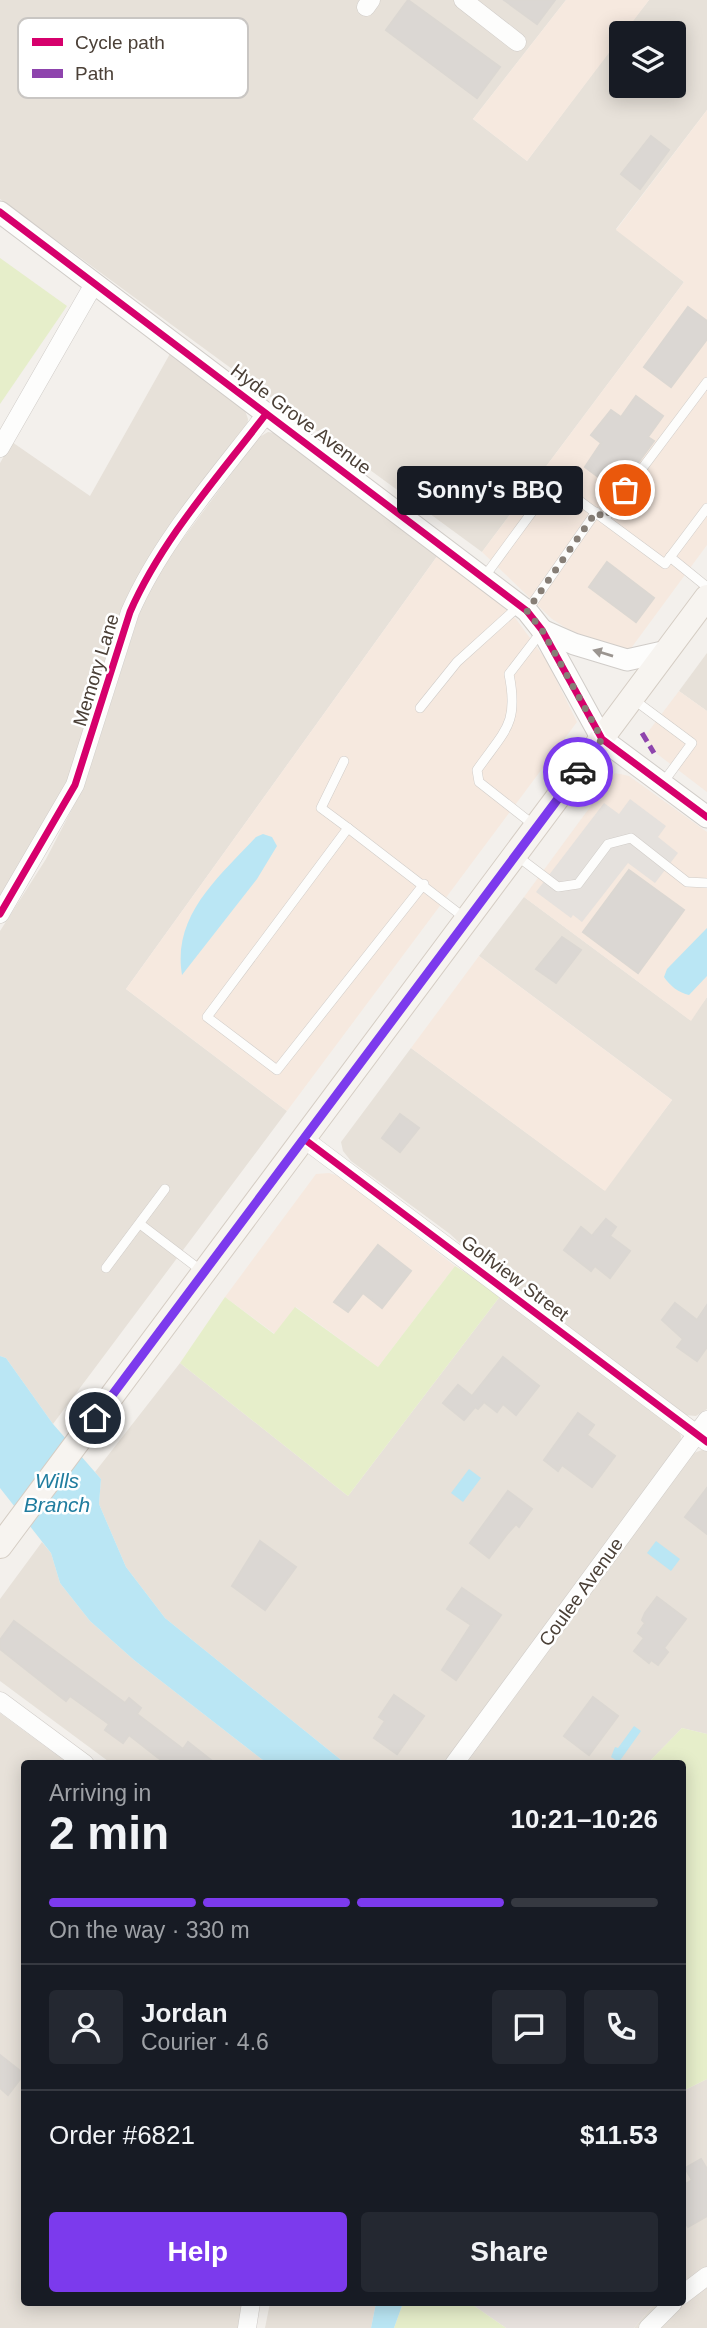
<!DOCTYPE html>
<html lang="en">
<head>
<meta charset="utf-8">
<style>
	body { margin:0; font-family:Helvetica,sans-serif; background:#242831; color:#f1f3f6; height:100vh; display:flex; flex-direction:column; font-size:26px; white-space:nowrap }
	* { box-sizing:border-box; margin:0 }
	p { font-size:23px; color:#9ea1a6 }
	.icon { flex:none; width:38px; height:38px; fill:none; stroke:currentColor; stroke-width:2; stroke-linecap:round; stroke-linejoin:round }
	.map { position:relative; flex:1; overflow:hidden }
	.details { position:absolute; left:21px; top:1760px; width:665px; height:546px; display:flex; flex-direction:column; background:#171b24; border-radius:7px; box-shadow:0 4px 18px #0003 }
	.details>* { flex:none }
	.tools { position:absolute; left:609px; top:21px; display:grid; gap:14px }
	.tools a { display:grid; place-items:center; width:77px; height:77px; border-radius:7px; background:#171b24; box-shadow:0 4px 18px #0003; font-size:35px }
	.pin { position:absolute; display:grid; place-items:center; width:60px; height:60px; color:#fff; margin:-30px; border:4px solid #fff; border-radius:50%; box-shadow:0 2px 7px #0007 }
	.courier { position:absolute; display:grid; place-items:center; width:70px; height:70px; margin:-35px; border:5px solid #7c3aed; border-radius:50%; background:#fff; color:#222; box-shadow:0 2px 9px #0007 }
	.bubble { position:absolute; height:49px; border-radius:7px; background:#171b24; box-shadow:0 4px 18px #0003; font-size:23px; font-weight:800; line-height:49px; text-align:center }
	.head em { font-style:normal; font-weight:800 }
	.head div { display:flex; flex-direction:column-reverse }
	.head { display:flex; align-items:center; justify-content:space-between; height:119px; padding:0 28px }
	h1 { font-size:46px; font-weight:800; line-height:52px }
	.bar { display:grid; grid-template-columns:repeat(4,1fr); gap:10px 7px; align-content:center; height:84px; padding:0 28px }
	.bar i { height:9px; border-radius:5px; background:#363941 }
	.bar .selected { background:#7c3aed }
	.bar p { grid-column:span 4 }
	.line { display:flex; align-items:center; gap:18px; padding:0 28px; border-top:2px solid #363941 }
	.line div { flex:1 }
	.round { display:grid; place-items:center; flex:none; width:74px; height:74px; border-radius:7px; background:#242831 }
	.button { display:flex; gap:14px; margin-top:auto; padding:14px 28px }
	.button a { flex:1; height:80px; border-radius:7px; background:#7c3aed; color:#fff; font-size:28px; font-weight:800; line-height:80px; text-align:center }
	.button a+a { background:#242831; color:#f1f3f6 }
	.map>svg:first-child { display:block }
	.residential { fill:#e7e1d9 }
	.commercial { fill:#f6e9df }
	.industrial { fill:#e7e1dd }
	.green { fill:#e6eeca }
	.parking { fill:#e5e1dd }
	.water { fill:#bae6f4 }
	.building { fill:#dbd7d3; stroke:#dbd7d2; stroke-width:2 }
	.lines { fill:none; stroke-linecap:round; stroke-linejoin:round }
	.service-casing { stroke:#d0ccc8; stroke-width:10 }
	.minor-casing { stroke:#d0ccc8; stroke-width:19 }
	.tertiary-casing { stroke:#d0ccc8; stroke-width:23 }
	.secondary-casing { stroke:#d5cdc4; stroke-width:26 }
	.service { stroke:#fdfdfc; stroke-width:9 }
	.minor { stroke:#fdfdfc; stroke-width:18 }
	.tertiary { stroke:#fdfdfc; stroke-width:21 }
	.secondary { stroke:#f7f4f0; stroke-width:24 }
	.quiet { stroke:#8e44ad; stroke-width:5; stroke-dasharray:10 5; stroke-linecap:butt }
	.cycleway-casing { stroke:#fff; stroke-width:11 }
	.cycleway { stroke:#d6006c; stroke-width:7 }
	.oneway { fill:#9b9590 }
	.done { stroke:#867e76; stroke-width:7; stroke-dasharray:0 12.6 }
	.route { stroke:#7c3aed; stroke-width:9 }
	.labels { text-anchor:middle; dominant-baseline:central; stroke-width:5; stroke-linejoin:round; paint-order:stroke }
	.street-label { font-size:19px; fill:#4b4037; stroke:#fff }
	.water-label { font-size:21px; font-style:italic; fill:#217d9f; stroke:#fff }
	.key { fill:#fff; stroke:#c9c6c3; stroke-width:2 }
	.key-label { font-size:19px; fill:#4b4037 }
</style>
</head>
<body>
<div class="map">
<svg width="707" height="2328" viewBox="0 0 707 2328">
	<rect width="100%" height="100%" fill="#f3f0ec"/>
	<!-- residential -->
	<g class="residential">
		<path d="M0 0H566L473 119 527 161 621 36V86H674V33H623L649 0H707V110L616 229 684 282 482 552 0 199Z"/>
		<path d="M171 352 243 405 248 419 247 429 138 576 68 783 0 903V463L12 442 90 496Z"/>
		<path d="M268 432 281 434 438 555 126 989 287 1111 53 1424 6 1358 0 1356V931L46 859 85 784 143 602 161 568 258 438Z"/>
		<path d="M707 653V711L679 691Z"/>
		<path d="M524 897 690 1020 707 997V1409L696 1416 684 1415 486 1267 450 1234 351 1161 343 1151 341 1142 411 1048 604 1190 672 1100 479 956Z"/>
		<path d="M501 1295 676 1427 681 1436 680 1447 446 1764H346L165 1618 126 1567 99 1504 101 1479 95 1472 180 1363 348 1496Z"/>
		<path d="M702 1450 707 1451V1734L682 1728 647 1764H466L691 1454Z"/>
		<path d="M42 1542 51 1553 60 1583 90 1621 134 1660 268 1764H112L0 1681V1599Z"/>
		<path d="M0 1713 69 1764H24V2303H242L238 2328H0Z"/>
		<path d="M707 2079V2328H634L655 2303H682L683 2091Z"/>
		<path d="M270 2303H376L371 2328H265Z"/>
	</g>
	<!-- commercial -->
	<g class="commercial">
		<path d="M566 0H649L527 161 473 119Z"/>
		<path d="M707 110V545L629 651 586 641 552 619 482 552 684 282 616 230Z"/>
		<path d="M438 555 482 586 516 619 547 661 577 722 287 1111 126 989Z"/>
		<path d="M679 691 707 711V792L656 753 645 736Z"/>
		<path d="M615 773 629 776 707 832V997L691 1021 524 897Z"/>
		<path d="M479 956 672 1100 605 1191 411 1048Z"/>
		<path d="M329 1173 339 1176 455 1266 378 1367 296 1307 275 1334 225 1297 316 1174Z"/>
	</g>
	<!-- industrial -->
	<path class="industrial" d="M470 2303H655L634 2328H506Z"/>
	<!-- green -->
	<g class="green">
		<path d="M0 258 67 306 0 404Z"/>
		<path d="M455 1266 501 1295 348 1496 180 1363 225 1297 274 1334 295 1307 378 1367Z"/>
		<path d="M682 1728 707 1734V2079L683 2091 682 1764H647Z"/>
		<path d="M403 2303H470L506 2328H394Z"/>
	</g>
	<!-- parking -->
	<path class="parking" d="M630 799 666 826 658 837 678 853 655 883 628 863 582 922 573 915 571 918 536 892 604 803 619 814Z"/>
	<!-- water -->
	<g class="water">
		<path d="M263 834 272 837 277 846 257 879 182 975C172 915 219 877 256 837Z"/>
		<path d="M707 928V976L689 995C679 993 670 986 664 977L667 969Z"/>
		<path d="M0 1356 6 1358 53 1424 101 1479 99 1504 126 1567 165 1618 346 1764H268L134 1660 90 1621 60 1583 51 1553 0 1488Z"/>
		<path d="M469 1469 481 1478 463 1502 451 1493Z"/>
		<path d="M656 1541 680 1559 671 1571 647 1553Z"/>
		<path d="M634 1726 641 1731 619 1762 611 1757 615 1747 618 1748Z"/>
		<path d="M376 2303H403L394 2328H371Z"/>
	</g>
	<!-- building -->
	<g class="building">
		<path d="M408 0 500 67 477 98 386 30Z"/>
		<path d="M504 0H555L537 24Z"/>
		<path d="M651 136 669 150 640 189 621 174Z"/>
		<path d="M688 307 707 321V339L671 387 644 367Z"/>
		<path d="M636 396 663 416 648 437 654 441 629 475 625 472 619 480 614 477 609 485 585 467 601 443 591 435 611 410 621 417Z"/>
		<path d="M607 562 654 598 636 622 589 587Z"/>
		<path d="M629 870 684 910 638 973 583 932Z"/>
		<path d="M562 937 581 950 556 983 536 969Z"/>
		<path d="M400 1114 419 1128 400 1152 382 1138Z"/>
		<path d="M606 1219 616 1227 610 1236 630 1251 610 1278 595 1266 591 1271 564 1250 581 1227 592 1236Z"/>
		<path d="M378 1245 411 1271 382 1308 363 1293 348 1312 334 1302Z"/>
		<path d="M675 1303 697 1320 707 1305V1347L697 1361 677 1347 683 1339 662 1320Z"/>
		<path d="M503 1357 539 1386 516 1415 503 1404 497 1412 484 1402 478 1409 475 1407 464 1420 443 1403 458 1385 472 1396Z"/>
		<path d="M578 1413 594 1425 587 1435 615 1456 592 1487 562 1465 558 1471 544 1460Z"/>
		<path d="M707 1488V1534L685 1517Z"/>
		<path d="M508 1491 532 1509 519 1527 516 1524 508 1533 489 1558 470 1543Z"/>
		<path d="M260 1541 296 1567 265 1610 232 1586Z"/>
		<path d="M462 1588 501 1615 456 1680 442 1670 471 1625 447 1609Z"/>
		<path d="M657 1597 686 1619 664 1648 668 1652 658 1665 651 1660 649 1663 634 1651 644 1638 638 1633 645 1623 642 1620 645 1613Z"/>
		<path d="M14 1621 125 1703 129 1698 141 1708 137 1714 183 1749 188 1742 216 1764H166L129 1735 123 1743 105 1730 109 1724 70 1696 66 1701 0 1649V1640Z"/>
		<path d="M394 1695 424 1716 397 1754 374 1738 385 1721 379 1717Z"/>
		<path d="M593 1697 618 1716 589 1755 564 1736Z"/>
		<path d="M0 2055 24 2074 8 2095 0 2088Z"/>
		<path d="M701 2159 707 2169V2216L688 2227 682 2218V2186L692 2180 685 2168Z"/>
	</g>
	<g class="lines">
		<!-- service casing -->
		<g class="service-casing">
			<g id="service">
				<path d="M605 518 707 382"/>
				<path d="M670 557 707 587"/>
				<path d="M485 576 554 482 665 564 707 508"/>
				<path d="M527 611 596 512"/>
				<path d="M633 699 692 743 662 784"/>
				<path d="M420 708 457 662 519 606"/>
				<path d="M344 761 321 808 348 828"/>
				<path d="M535 826 479 782 477 770C505 730 519 724 509 674L542 631"/>
				<path d="M517 856 558 887 578 884 608 844 631 838 687 882 707 883"/>
				<path d="M424 884 277 1070 207 1017 348 828 466 919"/>
				<path d="M140 1224 203 1272"/>
				<path d="M106 1268 165 1189"/>
			</g>
		</g>
		<!-- minor casing -->
		<g class="minor-casing">
			<g id="minor">
				<path d="M463 0 517 42"/>
				<path d="M366 7 371 0"/>
				<path d="M0 448 94 284"/>
				<path d="M0 914 75 785 130 612C162 539 218 477 266 414"/>
				<path d="M304 1139 707 1442"/>
				<path d="M0 1701 85 1764"/>
				<path d="M454 1764 707 1420"/>
				<path d="M682 2295 707 2276"/>
				<path d="M247 2328 251 2303"/>
				<path d="M648 2328 673 2303"/>
			</g>
		</g>
		<!-- tertiary casing -->
		<g class="tertiary-casing">
			<g id="tertiary">
				<path d="M0 212 527 611 542 630 602 739 707 817"/>
				<path d="M542 630 574 644 627 660 667 651"/>
			</g>
		</g>
		<!-- secondary casing -->
		<g class="secondary-casing">
			<path id="secondary" d="M0 1546 707 597"/>
		</g>
		<!-- service -->
		<use href="#service" class="service"/>
		<!-- minor -->
		<use href="#minor" class="minor"/>
		<!-- tertiary -->
		<use href="#tertiary" class="tertiary"/>
		<!-- secondary -->
		<use href="#secondary" class="secondary"/>
		<!-- quiet -->
		<path class="quiet" d="M642 733 654 753"/>
		<!-- cycleway casing -->
		<g class="cycleway-casing">
			<g id="cycleway">
				<path d="M0 212 527 611 542 630 602 739 707 817"/>
				<path d="M0 914 75 785 130 612C162 539 218 477 266 414"/>
				<path d="M304 1139 707 1442"/>
			</g>
		</g>
		<!-- cycleway -->
		<use href="#cycleway" class="cycleway"/>
	</g>
	<!-- one-way arrows -->
	<defs><path id="oneway-solid" d="M-6-.8H1V-3.2L6.5 0L1 3.2V.8H-6Z" transform="scale(1.75)"/></defs>
	<use class="oneway" href="#oneway-solid" transform="translate(603 653) rotate(-163)"/>
	<g class="lines">
		<!-- done -->
		<path class="done" d="M578 772 602 739 542 630 527 611 596 512 605 518 625 490"/>
		<!-- route -->
		<path class="route" d="M95 1418 578 772"/>
	</g>
	<g class="labels">
		<!-- street labels -->
		<g class="street-label">
			<text transform="translate(301 419) rotate(37)">Hyde Grove Avenue</text>
			<text transform="translate(96 670) rotate(-73)">Memory Lane</text>
			<text transform="translate(515 1278) rotate(37)">Golfview Street</text>
			<text transform="translate(581 1592) rotate(-54)">Coulee Avenue</text>
		</g>
		<!-- water labels -->
		<g class="water-label">
			<text x="57" y="1480">Wills<tspan x="57" dy="24">Branch</tspan></text>
		</g>
	</g>
	<!-- legend -->
	<rect x="18" y="18" width="230" height="80" rx="10" class="key"/>
	<rect x="32" y="38" width="31" height="8" fill="#d6006c"/>
	<rect x="32" y="69" width="31" height="9" fill="#8e44ad"/>
	<g class="key-label">
		<text x="75" y="49">Cycle path</text>
		<text x="75" y="80">Path</text>
	</g>
</svg>
<div class="tools">
<a><svg class="icon" aria-label="layers" viewBox="0 0 24 24"><path d="M12 4l9 5-9 5-9-5zM3 14l9 5 9-5"/></svg></a>
</div>
<div class="pin" style="left:625px;top:490px;background:#ea580c"><svg class="icon" aria-label="bag" viewBox="0 0 24 24"><path d="M5 8h14l-1 12H6zM9 8a3 3 0 0 1 6 0"/></svg></div>
<div class="pin" style="left:95px;top:1418px;background:#1f2937"><svg class="icon" aria-label="home" viewBox="0 0 24 24"><path d="M3 11l9-7 9 7M6 9v11h12V9"/></svg></div>
<div class="courier" style="left:578px;top:772px"><svg class="icon" aria-label="car" viewBox="0 0 24 24"><path d="M5 17H2v-5l4-1 3-4h7l3 4 3 1v5h-3M9 17h6M6 11h13"/><circle cx="7" cy="17" r="2"/><circle cx="17" cy="17" r="2"/></svg></div>
<div class="bubble" style="left:397px;top:466px;width:186px">Sonny's BBQ</div>
<section class="details">
<div class="head"><div><h1>2 min</h1><p>Arriving in</p></div><em>10:21–10:26</em></div>
<div class="bar"><i class="selected"></i><i class="selected"></i><i class="selected"></i><i></i><p>On the way · 330 m</p></div>
<div class="line" style="height:126px"><a class="round"><svg class="icon" aria-label="person" viewBox="0 0 24 24"><circle cx="12" cy="8" r="4"/><path d="M4 21q1-7 8-7t8 7"/></svg></a><div><b>Jordan</b><p>Courier · 4.6</p></div><a class="round"><svg class="icon" aria-label="chat" viewBox="0 0 24 24"><path d="M4 5h16v11H9l-5 4z"/></svg></a><a class="round"><svg class="icon" aria-label="phone" viewBox="0 0 24 24"><path d="M5 4h4l2 5-3 2q2 4 5 5l2-3 5 2v4C11 20 4 13 5 4z"/></svg></a></div>
<div class="line" style="height:91px"><div>Order #6821</div><b>$11.53</b></div>
<div class="button"><a>Help</a><a>Share</a></div>
</section>
</div>
</body>
</html>
